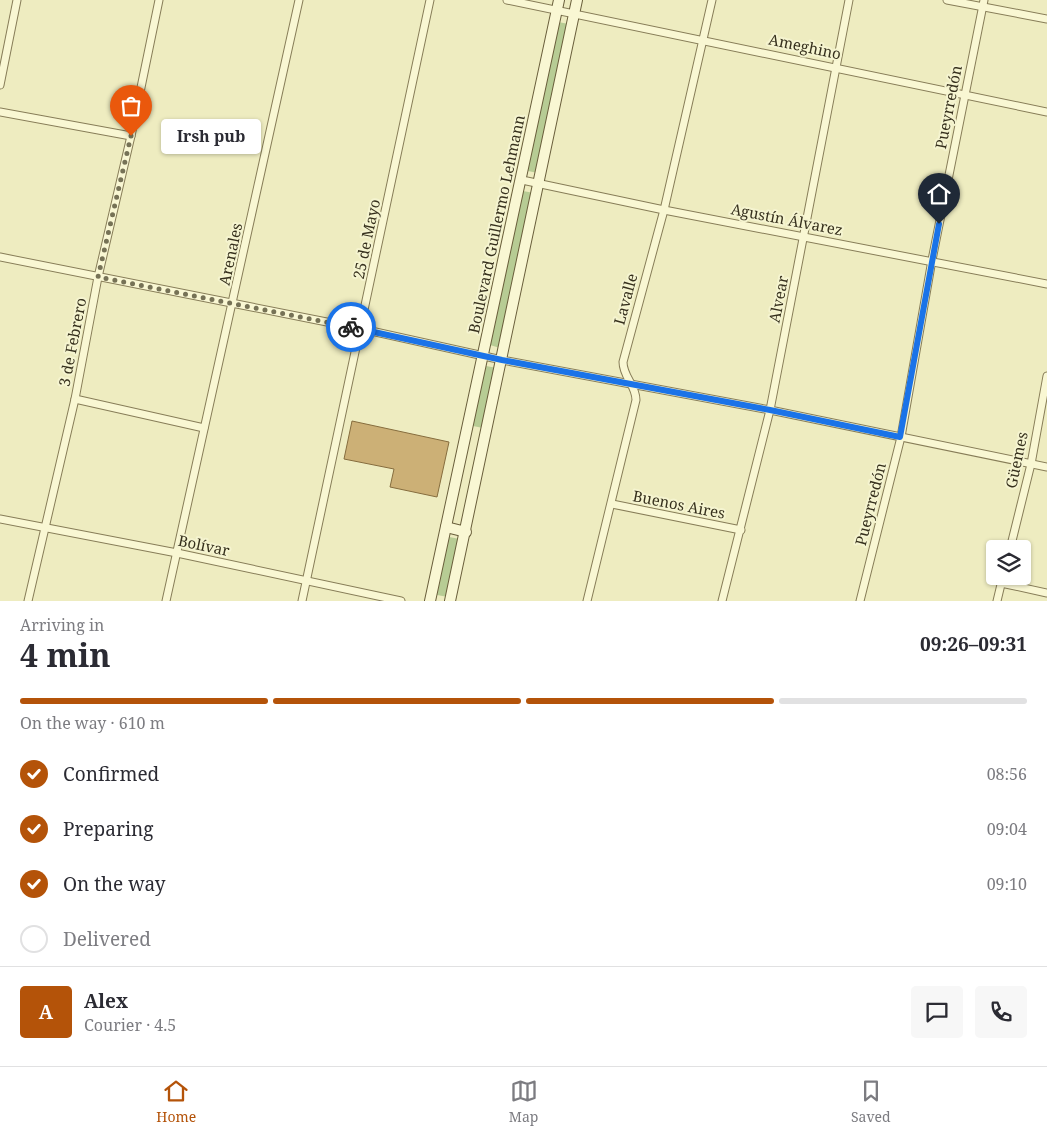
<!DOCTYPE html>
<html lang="en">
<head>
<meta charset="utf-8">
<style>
	body { margin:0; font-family:"Noto Serif",serif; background:#f7f7f7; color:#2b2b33; height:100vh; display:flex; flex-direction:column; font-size:19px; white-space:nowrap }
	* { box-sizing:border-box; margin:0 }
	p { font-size:16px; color:#7c7c81 }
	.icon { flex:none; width:28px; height:28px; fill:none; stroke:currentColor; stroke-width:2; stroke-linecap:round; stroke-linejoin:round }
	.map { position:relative; height:601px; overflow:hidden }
	.panel { display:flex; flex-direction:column; background:#fff; flex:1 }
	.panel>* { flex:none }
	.controls { position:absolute; left:986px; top:540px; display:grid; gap:10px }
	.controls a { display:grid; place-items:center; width:45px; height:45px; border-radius:5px; background:#fff; box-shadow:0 1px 4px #0004; font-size:25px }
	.pin { position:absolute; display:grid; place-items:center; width:42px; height:42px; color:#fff; margin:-51px -21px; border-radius:50% 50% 50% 0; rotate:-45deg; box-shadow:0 0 5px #0007 }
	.pin .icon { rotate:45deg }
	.courier { position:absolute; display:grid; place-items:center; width:50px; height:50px; margin:-25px; border:4px solid #1a73e8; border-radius:50%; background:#fff; color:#222; box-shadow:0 1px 6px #0007 }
	.bubble { position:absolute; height:35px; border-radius:5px; background:#fff; box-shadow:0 1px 4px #0004; font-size:16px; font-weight:700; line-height:35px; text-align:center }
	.summary em { font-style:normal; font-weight:700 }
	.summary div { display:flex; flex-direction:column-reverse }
	.summary { display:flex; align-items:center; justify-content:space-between; height:85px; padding:0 20px }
	h1 { font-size:32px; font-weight:700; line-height:38px }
	.bar { display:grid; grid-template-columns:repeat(4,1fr); gap:8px 5px; align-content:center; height:60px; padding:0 20px }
	.bar i { height:6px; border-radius:4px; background:#e1e1e2 }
	.bar .on { background:#b45309 }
	.bar p { grid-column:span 4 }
	.line { display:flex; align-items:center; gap:12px; padding:0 20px; border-top:1px solid #e1e1e2 }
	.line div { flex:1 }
	.round { display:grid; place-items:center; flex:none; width:52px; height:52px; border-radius:5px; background:#f7f7f7 }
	ol { padding:0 20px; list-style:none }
	li { display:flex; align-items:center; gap:15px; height:55px }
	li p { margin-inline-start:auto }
	li .icon { padding:5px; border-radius:50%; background:#b45309; color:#fff; stroke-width:4 }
	li:last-child { color:#7c7c81 }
	li i { width:28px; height:28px; border:2px solid #e1e1e2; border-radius:50% }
	.dock { display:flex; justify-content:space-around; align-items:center; height:70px; border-top:1px solid #e1e1e2; background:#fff; font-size:14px; color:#7c7c81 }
	.dock a { display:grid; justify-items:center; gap:2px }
	.dock .on { color:#b45309 }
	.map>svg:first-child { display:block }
	.green { fill:#b7cc94 }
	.building { fill:#ccb076; stroke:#866d3e }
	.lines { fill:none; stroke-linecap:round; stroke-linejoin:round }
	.street-casing { stroke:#877d58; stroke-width:9 }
	.secondary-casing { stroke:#695e3b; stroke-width:12 }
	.street { stroke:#f9f7d3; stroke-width:7 }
	.secondary { stroke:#f9f7d3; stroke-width:10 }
	.done { stroke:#767256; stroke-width:5; stroke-dasharray:0 9 }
	.route { stroke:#1a73e8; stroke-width:6 }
	.labels { text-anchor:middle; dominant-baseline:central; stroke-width:4; stroke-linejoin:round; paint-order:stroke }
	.street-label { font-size:15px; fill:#36301d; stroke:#f5f4d0 }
</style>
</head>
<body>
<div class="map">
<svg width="1047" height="601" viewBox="0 0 1047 601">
	<rect width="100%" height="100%" fill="#eeecc0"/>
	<!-- green -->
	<g class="green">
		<path d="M558 22 569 24 538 173 528 171Z"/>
		<path d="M523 191 534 193 500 348 490 345Z"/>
		<path d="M486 366 497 368 483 428 473 426Z"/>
		<path d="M449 537 460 539 448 597 437 595Z"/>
	</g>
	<!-- building -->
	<path class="building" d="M352 421 449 442 437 497 390 487 394 469 344 459Z"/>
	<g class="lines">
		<!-- street casing -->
		<g class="street-casing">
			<g id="street">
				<path d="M507 0 1047 112"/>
				<path d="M947 0 1047 19"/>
				<path d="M0 85 17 0"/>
				<path d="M0 112 131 136"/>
				<path d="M522 180 664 210 1047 284"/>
				<path d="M0 257 362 329 502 360 770 410 1047 467"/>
				<path d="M75 399 204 428"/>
				<path d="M612 504 741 530"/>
				<path d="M0 519 177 553 401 601"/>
				<path d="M1010 549 1031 464 1047 376"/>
				<path d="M1001 583 1047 593"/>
				<path d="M28 601 75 399 98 277 131 136 159 0"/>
				<path d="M166 601 299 0"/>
				<path d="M302 601 430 0"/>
				<path d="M587 601 636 400C636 385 623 377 623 362L664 210 712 0"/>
				<path d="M722 601 770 410 849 0"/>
				<path d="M860 601 901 437 932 260 984 0"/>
				<path d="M997 601 1003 576"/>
			</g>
		</g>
		<!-- secondary casing -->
		<g class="secondary-casing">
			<g id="secondary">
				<path d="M446 527 466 532"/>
				<path d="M430 601 559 0"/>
				<path d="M450 601 577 0"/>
			</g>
		</g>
		<!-- street -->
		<use href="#street" class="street"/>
		<!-- secondary -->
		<use href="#secondary" class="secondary"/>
	</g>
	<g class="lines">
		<!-- done -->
		<path class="done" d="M131 136 98 277 351 327"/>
		<!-- route -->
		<path class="route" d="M351 327 502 360 770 410 900 437 939 224"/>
	</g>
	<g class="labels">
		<!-- street labels -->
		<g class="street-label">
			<text transform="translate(805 46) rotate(12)">Ameghino</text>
			<text transform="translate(948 107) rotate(-79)">Pueyrredón</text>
			<text transform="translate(787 219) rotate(11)">Agustín Álvarez</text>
			<text transform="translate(496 224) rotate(-78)">Boulevard Guillermo Lehmann</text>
			<text transform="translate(366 239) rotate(-78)">25 de Mayo</text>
			<text transform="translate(230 254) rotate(-78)">Arenales</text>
			<text transform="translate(625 299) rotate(-75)">Lavalle</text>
			<text transform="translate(778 299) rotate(-79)">Alvear</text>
			<text transform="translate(72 342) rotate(-79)">3 de Febrero</text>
			<text transform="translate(1016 460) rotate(-78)">Güemes</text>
			<text transform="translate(679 504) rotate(11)">Buenos Aires</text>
			<text transform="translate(870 504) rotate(-76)">Pueyrredón</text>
			<text transform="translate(204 545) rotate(12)">Bolívar</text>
		</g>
	</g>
</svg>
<div class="controls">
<a><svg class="icon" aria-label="layers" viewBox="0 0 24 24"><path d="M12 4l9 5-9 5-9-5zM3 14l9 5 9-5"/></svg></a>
</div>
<div class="pin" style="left:131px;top:136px;background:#ea580c"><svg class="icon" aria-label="bag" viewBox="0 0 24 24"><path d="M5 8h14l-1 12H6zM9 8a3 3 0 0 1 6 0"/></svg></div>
<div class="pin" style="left:939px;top:224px;background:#1f2937"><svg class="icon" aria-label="home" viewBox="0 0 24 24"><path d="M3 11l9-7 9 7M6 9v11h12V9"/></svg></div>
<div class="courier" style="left:351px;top:327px"><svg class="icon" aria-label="bike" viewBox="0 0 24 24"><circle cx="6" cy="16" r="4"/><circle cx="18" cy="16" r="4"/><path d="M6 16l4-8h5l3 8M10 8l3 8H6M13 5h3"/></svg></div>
<div class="bubble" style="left:161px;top:119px;width:100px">Irsh pub</div>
</div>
<section class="panel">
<div class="summary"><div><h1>4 min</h1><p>Arriving in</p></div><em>09:26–09:31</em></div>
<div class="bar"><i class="on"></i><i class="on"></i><i class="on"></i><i></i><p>On the way · 610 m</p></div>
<ol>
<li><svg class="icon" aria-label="check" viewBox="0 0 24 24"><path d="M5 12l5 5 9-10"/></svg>Confirmed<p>08:56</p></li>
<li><svg class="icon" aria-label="check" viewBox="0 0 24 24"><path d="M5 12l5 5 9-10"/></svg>Preparing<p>09:04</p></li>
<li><svg class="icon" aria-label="check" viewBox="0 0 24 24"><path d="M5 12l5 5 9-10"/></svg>On the way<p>09:10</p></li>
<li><i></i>Delivered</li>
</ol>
<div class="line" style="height:90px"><b class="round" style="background:#b45309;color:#fff">A</b><div><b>Alex</b><p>Courier · 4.5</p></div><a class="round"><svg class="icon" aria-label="chat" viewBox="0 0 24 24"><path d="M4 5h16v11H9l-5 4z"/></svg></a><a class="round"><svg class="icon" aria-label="phone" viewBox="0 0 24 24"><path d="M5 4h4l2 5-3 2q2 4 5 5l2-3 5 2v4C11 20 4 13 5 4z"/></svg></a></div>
</section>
<nav class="dock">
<a class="on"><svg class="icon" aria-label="home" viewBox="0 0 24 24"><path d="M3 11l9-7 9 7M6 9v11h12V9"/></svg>Home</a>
<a><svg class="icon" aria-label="map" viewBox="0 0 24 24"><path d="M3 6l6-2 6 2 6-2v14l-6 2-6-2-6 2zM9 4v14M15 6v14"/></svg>Map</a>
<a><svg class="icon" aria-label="saved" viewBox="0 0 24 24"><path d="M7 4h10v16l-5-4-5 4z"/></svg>Saved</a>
</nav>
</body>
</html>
